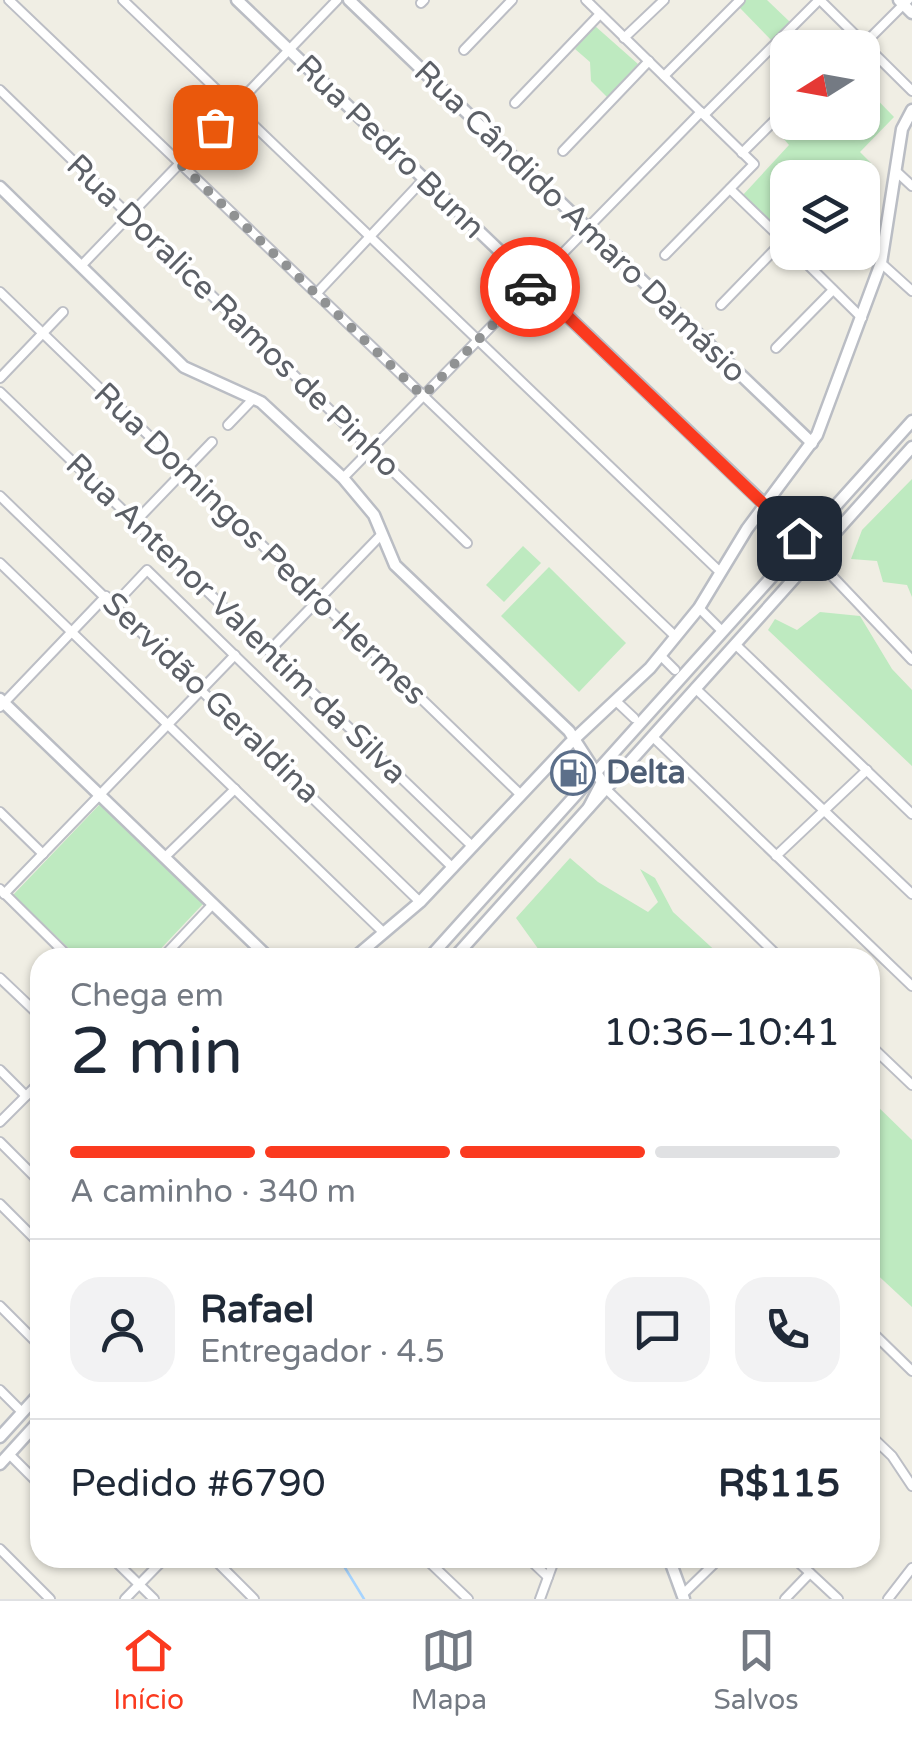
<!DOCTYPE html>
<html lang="pt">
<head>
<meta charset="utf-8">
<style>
	body { margin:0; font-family:"Varela Round",sans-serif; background:#f2f2f3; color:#1f2937; height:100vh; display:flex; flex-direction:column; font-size:38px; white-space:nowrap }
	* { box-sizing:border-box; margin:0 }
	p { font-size:32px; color:#747a83 }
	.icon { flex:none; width:55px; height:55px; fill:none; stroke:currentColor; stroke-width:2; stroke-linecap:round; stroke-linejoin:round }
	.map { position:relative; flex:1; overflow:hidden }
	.panel { position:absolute; left:30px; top:948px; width:850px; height:620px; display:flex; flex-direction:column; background:#fff; border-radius:30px; box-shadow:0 2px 8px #0004 }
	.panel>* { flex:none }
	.needle { width:65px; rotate:259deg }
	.buttons { position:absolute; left:770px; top:30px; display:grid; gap:20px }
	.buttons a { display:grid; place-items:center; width:110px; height:110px; border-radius:20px; background:#fff; box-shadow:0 2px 8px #0004; font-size:50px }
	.pin { position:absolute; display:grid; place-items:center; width:85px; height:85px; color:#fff; margin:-42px; border-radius:20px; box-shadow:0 5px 15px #0006 }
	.courier { position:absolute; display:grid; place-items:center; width:100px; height:100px; margin:-50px; border:8px solid #fb3a1f; border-radius:50%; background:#fff; color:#222; box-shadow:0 2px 12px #0007 }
	.summary em { font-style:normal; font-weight:600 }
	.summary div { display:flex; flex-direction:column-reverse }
	.summary { display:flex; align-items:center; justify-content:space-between; height:170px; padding:0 40px }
	h1 { font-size:65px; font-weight:600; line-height:75px }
	.bar { display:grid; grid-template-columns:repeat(4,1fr); gap:15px 10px; align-content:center; height:120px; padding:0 40px }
	.bar i { height:12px; border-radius:8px; background:#e0e1e3 }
	.bar .active { background:#fb3a1f }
	.bar p { grid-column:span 4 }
	.line { display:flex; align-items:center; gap:25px; padding:0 40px; border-top:2px solid #e0e1e3 }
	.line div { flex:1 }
	.round { display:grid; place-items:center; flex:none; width:105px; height:105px; border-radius:30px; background:#f2f2f3 }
	.dock { display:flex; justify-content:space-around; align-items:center; height:140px; border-top:2px solid #e0e1e3; background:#fff; font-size:28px; color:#747a83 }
	.dock a { display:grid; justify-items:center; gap:5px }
	.dock .active { color:#fb3a1f }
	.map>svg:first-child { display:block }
	.green { fill:#beeac0 }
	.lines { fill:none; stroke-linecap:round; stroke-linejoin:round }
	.stream { stroke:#a6d4ff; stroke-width:2.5 }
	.street-casing { stroke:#bcbec5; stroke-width:12 }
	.secondary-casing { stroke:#babdc4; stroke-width:15 }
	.street { stroke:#fff; stroke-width:8 }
	.secondary { stroke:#fff; stroke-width:10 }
	.done { stroke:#909293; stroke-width:10; stroke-dasharray:0 18 }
	.route { stroke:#fb3a1f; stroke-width:12 }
	.labels { text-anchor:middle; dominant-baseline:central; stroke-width:8; stroke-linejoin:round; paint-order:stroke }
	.street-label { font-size:32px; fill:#5c6067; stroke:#fff }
	.service-label { font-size:32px; font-weight:bold; fill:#4e5e75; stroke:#fff; text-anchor:start }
</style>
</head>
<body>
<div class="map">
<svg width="912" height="1599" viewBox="0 0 912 1599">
	<rect width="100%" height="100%" fill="#f0eee4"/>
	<!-- green -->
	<g class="green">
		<path d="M746 0H767L791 23 772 41 739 7Z"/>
		<path d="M595 26 638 64 607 97 591 81 590 62 575 49Z"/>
		<path d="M863 85 894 117 860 152 875 167 863 182 862 178H788L787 242 742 196 789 145 776 130 787 118 788 122H862Z"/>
		<path d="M912 479V597L907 585 883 582 877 561 851 559 862 530Z"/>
		<path d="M523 546 541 563 504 602 486 585Z"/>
		<path d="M549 567 626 643 579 692 501 616Z"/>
		<path d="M820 612 860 616 892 669 912 690V766L768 630 775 619 797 630Z"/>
		<path d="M101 803 203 904 153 957H78L13 895Z"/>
		<path d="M570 858 598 882 648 912 658 902 640 869 655 878 673 912 722 957H544L516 918Z"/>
		<path d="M870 1099 912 1140V1307L870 1268Z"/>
	</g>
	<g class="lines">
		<!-- stream -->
		<path class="stream" d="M339 1558 364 1599"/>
		<!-- street casing -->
		<g class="street-casing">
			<g id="street">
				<path d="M9 0 676 637"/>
				<path d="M123 0 720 572"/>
				<path d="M586 0 754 164 665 255"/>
				<path d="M820 0 912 91"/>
				<path d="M421 3 424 0"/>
				<path d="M624 38 664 0"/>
				<path d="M864 44 908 0"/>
				<path d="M464 50 512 0"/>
				<path d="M664 76 740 0"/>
				<path d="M0 90 467 543"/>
				<path d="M515 103 600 14"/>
				<path d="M704 115 819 0"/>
				<path d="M563 151 649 61"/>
				<path d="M742 153 788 107"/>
				<path d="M898 173 912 186"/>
				<path d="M730 189 788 245"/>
				<path d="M795 252 862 318"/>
				<path d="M881 263 912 291"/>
				<path d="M82 265 337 0"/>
				<path d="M0 292 521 795"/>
				<path d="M316 294 424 179"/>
				<path d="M721 305 783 241"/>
				<path d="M776 348 833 290"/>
				<path d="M0 378 63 312"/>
				<path d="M0 392 472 846"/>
				<path d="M228 425 254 398"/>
				<path d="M343 478 701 112"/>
				<path d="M0 496 420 902"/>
				<path d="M135 522 212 442"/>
				<path d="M813 556 912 660"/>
				<path d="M0 563 382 931"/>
				<path d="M115 604 147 570 453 868"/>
				<path d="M699 608 721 630"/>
				<path d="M735 644 912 814"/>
				<path d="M269 651 381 535"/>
				<path d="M661 656 675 670"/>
				<path d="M695 688 912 894"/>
				<path d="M617 702 634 718"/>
				<path d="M0 707 106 596"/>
				<path d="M654 738 912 986"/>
				<path d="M606 789 780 958"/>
				<path d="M0 812 43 854"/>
				<path d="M776 856 867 770"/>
				<path d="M165 857 235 789"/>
				<path d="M0 889 70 958"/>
				<path d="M4 894 235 655"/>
				<path d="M162 958 213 904"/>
				<path d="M0 978 40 1016"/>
				<path d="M870 1045 912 1085"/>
				<path d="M0 1070 26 1096"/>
				<path d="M0 1122 40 1082"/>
				<path d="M0 1142 40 1182"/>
				<path d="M0 1204 40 1244"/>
				<path d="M0 1306 40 1346"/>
				<path d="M870 1330 912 1371"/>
				<path d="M0 1390 22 1412"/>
				<path d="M870 1435 892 1456 912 1486"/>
				<path d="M9 1454 40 1485"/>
				<path d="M0 1549 50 1599"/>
				<path d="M112 1558 154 1599"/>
				<path d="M213 1558 254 1599"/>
				<path d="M425 1558 468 1599"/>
				<path d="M528 1558 548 1577"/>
				<path d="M794 1558 838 1599"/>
				<path d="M682 1595 720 1558"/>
				<path d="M125 1599 165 1558"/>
				<path d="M540 1599 555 1558"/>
				<path d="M785 1599 810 1573"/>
				<path d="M888 1599 912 1568"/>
			</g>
		</g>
		<!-- secondary casing -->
		<g class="secondary-casing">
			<g id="secondary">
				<path d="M237 0 804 542"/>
				<path d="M349 0 812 443"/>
				<path d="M899 0 912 13"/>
				<path d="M0 187 184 367 261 402 343 478 374 515 395 565 569 731 602 782 589 807"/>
				<path d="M0 699 269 958"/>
				<path d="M354 958 420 902 569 744 650 668 699 608 747 529 817 435 881 263 902 129 912 110"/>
				<path d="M429 958 912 421"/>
				<path d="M454 958 912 447"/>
				<path d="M0 1437 40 1393"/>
				<path d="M0 1464 40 1420"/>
				<path d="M669 1558 684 1599"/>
			</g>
		</g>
		<!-- street -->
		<use href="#street" class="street"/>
		<!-- secondary -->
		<use href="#secondary" class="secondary"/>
	</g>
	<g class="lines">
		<!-- done -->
		<path class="done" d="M215 127 180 164 423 396 530 287"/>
		<!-- route -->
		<path class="route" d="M530 287 538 288 799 538"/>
	</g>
	<!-- icons -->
	<defs>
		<g id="fuel-ring" transform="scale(2.25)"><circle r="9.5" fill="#fff" stroke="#5c6f8a" stroke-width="1.5"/><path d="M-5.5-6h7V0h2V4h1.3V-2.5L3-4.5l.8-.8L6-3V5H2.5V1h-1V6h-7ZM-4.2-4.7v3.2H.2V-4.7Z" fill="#5c6f8a"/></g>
	</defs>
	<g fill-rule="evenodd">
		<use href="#fuel-ring" x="573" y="773"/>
	</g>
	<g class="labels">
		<!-- street labels -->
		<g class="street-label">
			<text transform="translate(390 147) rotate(44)">Rua Pedro Bunn</text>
			<text transform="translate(580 222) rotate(44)">Rua Cândido Amaro Damásio</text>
			<text transform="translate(233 316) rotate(44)">Rua Doralice Ramos de Pinho</text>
			<text transform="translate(260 544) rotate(44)">Rua Domingos Pedro Hermes</text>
			<text transform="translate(236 619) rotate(44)">Rua Antenor Valentim da Silva</text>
			<text transform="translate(211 698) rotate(44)">Servidão Geraldina</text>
		</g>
		<!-- service labels -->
		<g class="service-label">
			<text x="606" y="773">Delta</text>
		</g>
	</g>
</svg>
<div class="buttons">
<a><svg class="needle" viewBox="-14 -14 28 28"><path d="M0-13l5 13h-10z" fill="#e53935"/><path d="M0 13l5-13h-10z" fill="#747a83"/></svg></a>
<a><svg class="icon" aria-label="layers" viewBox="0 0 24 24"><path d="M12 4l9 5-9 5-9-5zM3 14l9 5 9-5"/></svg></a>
</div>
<div class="pin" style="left:215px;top:127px;background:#ea580c"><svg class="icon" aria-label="bag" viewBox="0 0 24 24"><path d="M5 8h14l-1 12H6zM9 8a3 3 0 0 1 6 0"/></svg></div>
<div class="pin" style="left:799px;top:538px;background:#1f2937"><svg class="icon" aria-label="home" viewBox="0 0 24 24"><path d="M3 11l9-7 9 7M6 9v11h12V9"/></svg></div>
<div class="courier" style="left:530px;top:287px"><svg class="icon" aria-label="car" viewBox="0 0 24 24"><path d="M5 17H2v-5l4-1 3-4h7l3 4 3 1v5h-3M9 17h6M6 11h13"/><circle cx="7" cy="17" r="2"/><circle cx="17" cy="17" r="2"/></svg></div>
<section class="panel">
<div class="summary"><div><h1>2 min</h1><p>Chega em</p></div><em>10:36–10:41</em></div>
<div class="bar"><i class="active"></i><i class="active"></i><i class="active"></i><i></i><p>A caminho · 340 m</p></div>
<div class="line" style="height:180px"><a class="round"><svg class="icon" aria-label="person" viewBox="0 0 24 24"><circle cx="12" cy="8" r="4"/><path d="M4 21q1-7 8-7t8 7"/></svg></a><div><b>Rafael</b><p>Entregador · 4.5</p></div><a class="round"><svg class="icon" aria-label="chat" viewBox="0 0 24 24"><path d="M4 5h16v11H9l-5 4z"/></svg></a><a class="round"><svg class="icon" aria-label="phone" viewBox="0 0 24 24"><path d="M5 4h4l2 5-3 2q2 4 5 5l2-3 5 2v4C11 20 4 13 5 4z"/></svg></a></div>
<div class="line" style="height:130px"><div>Pedido #6790</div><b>R$115</b></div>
</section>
</div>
<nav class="dock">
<a class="active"><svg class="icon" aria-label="home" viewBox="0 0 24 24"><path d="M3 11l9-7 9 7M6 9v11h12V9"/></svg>Início</a>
<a><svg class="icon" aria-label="map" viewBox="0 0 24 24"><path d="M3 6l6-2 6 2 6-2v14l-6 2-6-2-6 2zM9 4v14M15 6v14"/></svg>Mapa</a>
<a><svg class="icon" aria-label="saved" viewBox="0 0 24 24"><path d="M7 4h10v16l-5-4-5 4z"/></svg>Salvos</a>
</nav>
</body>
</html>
